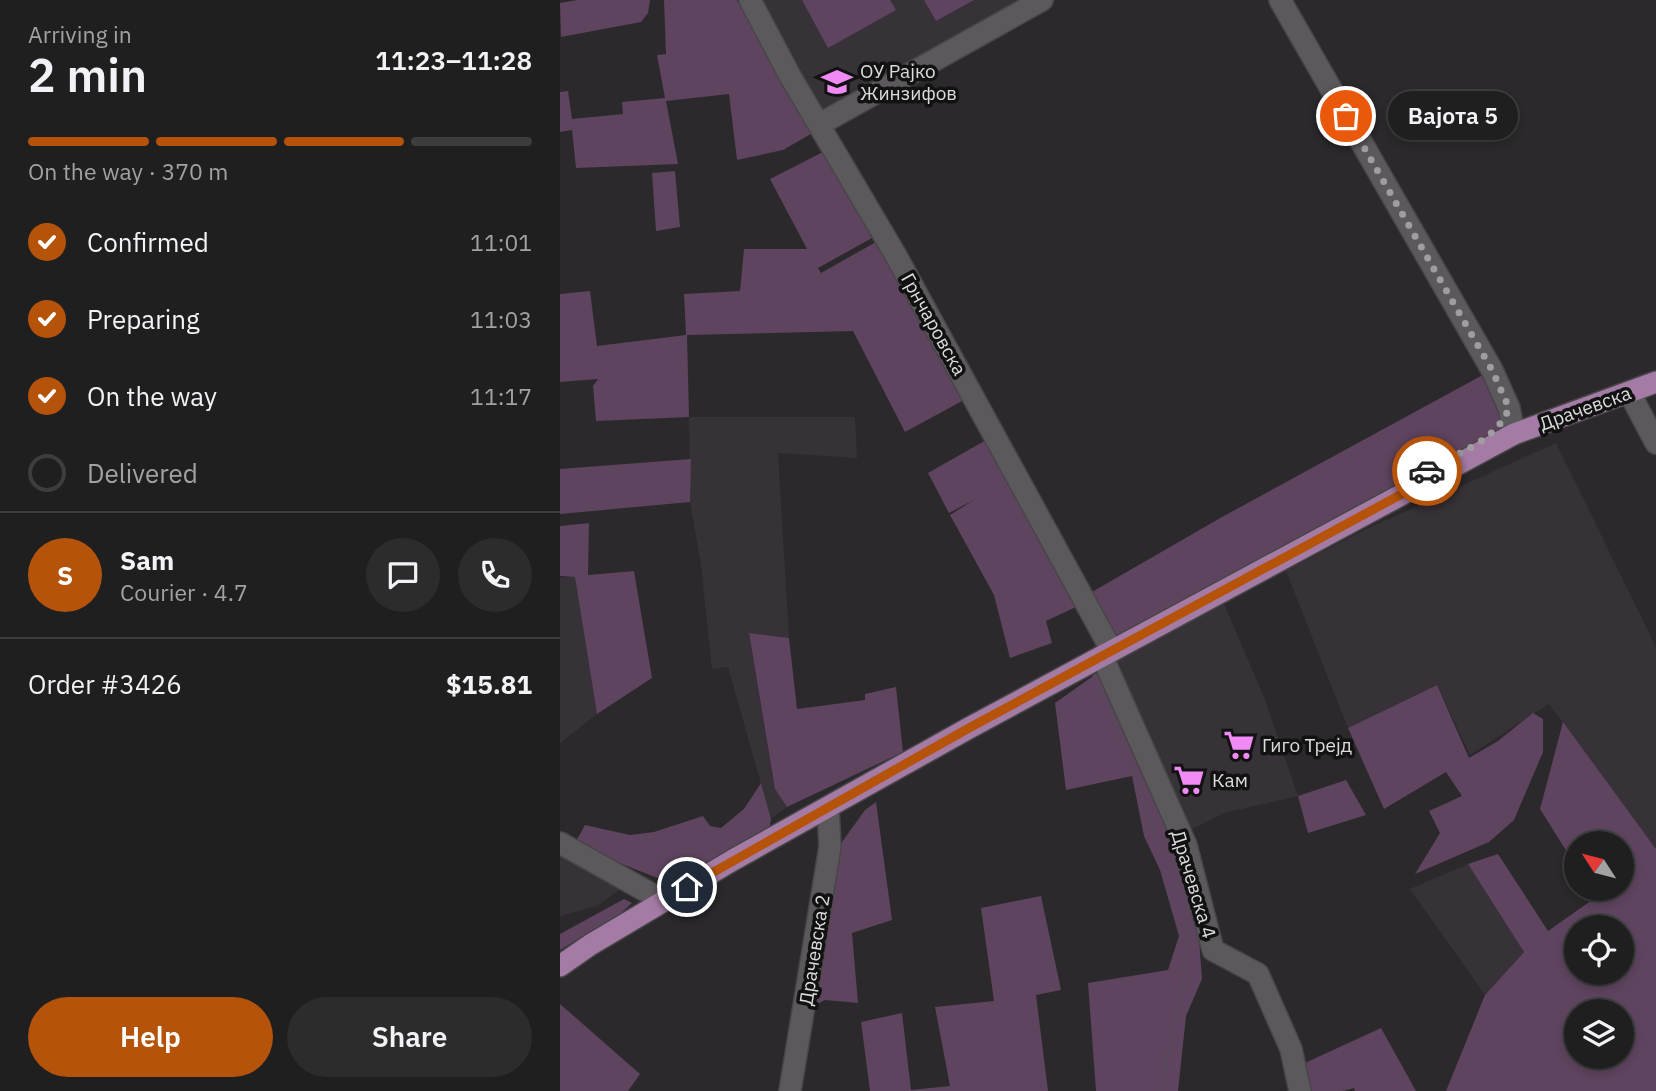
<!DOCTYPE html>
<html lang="en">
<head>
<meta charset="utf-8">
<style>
	body { margin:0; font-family:"IBM Plex Sans",sans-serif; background:#2d2c2d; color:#f1f3f6; height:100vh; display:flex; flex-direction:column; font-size:26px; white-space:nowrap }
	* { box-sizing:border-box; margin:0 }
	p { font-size:23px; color:#a2a2a5 }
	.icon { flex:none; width:38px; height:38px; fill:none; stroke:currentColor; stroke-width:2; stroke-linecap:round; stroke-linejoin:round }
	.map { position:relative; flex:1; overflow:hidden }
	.sheet { display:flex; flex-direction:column; background:#201f20; width:560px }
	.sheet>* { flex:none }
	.needle { width:46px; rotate:306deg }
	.fabs { position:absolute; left:1004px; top:831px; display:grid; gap:14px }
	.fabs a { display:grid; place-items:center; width:70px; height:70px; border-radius:50%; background:#201f20; box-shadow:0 4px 10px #0003,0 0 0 2px #3d3d3e; font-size:35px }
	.pin { position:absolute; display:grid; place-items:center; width:60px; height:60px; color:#fff; margin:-30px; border:4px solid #fff; border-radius:50%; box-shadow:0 2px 7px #0007 }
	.courier { position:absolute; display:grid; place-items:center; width:70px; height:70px; margin:-35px; border:5px solid #b45309; border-radius:50%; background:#fff; color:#222; box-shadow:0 2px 9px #0007 }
	.bubble { position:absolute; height:49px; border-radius:24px; background:#201f20; box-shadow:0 4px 10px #0003,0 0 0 2px #3d3d3e; font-size:23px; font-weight:600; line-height:49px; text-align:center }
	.head em { font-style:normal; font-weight:600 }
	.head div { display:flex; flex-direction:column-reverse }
	.head { display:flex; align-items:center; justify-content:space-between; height:119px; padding:0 28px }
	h1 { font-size:46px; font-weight:600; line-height:52px }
	.bar { display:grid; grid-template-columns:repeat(4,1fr); gap:10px 7px; align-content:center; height:84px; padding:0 28px }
	.bar i { height:9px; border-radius:5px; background:#3d3d3e }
	.bar .selected { background:#b45309 }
	.bar p { grid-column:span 4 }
	.line { display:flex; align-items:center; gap:18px; padding:0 28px; border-top:2px solid #3d3d3e }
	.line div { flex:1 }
	.round { display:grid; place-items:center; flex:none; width:74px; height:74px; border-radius:37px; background:#2d2c2d }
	ol { padding:0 28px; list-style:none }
	li { display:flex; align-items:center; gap:21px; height:77px }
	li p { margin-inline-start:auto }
	li .icon { padding:7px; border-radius:50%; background:#b45309; color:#fff; stroke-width:4 }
	li:last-child { color:#a2a2a5 }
	li i { width:38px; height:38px; border:4px solid #3d3d3e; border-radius:50% }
	.button { display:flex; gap:14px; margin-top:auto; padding:14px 28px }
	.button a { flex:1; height:80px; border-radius:42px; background:#b45309; color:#fff; font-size:28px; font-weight:600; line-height:80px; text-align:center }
	.button a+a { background:#2d2c2d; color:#f1f3f6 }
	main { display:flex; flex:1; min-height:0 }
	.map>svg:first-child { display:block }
	.built { fill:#373138 }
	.green { fill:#5e445f; fill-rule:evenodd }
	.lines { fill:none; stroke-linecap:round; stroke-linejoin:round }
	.stream { stroke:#5c465d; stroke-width:4.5 }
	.minor-casing { stroke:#484648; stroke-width:24 }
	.major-casing { stroke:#484648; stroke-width:24 }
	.minor { stroke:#5c595c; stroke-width:21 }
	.major { stroke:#a47ba5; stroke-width:21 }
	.done { stroke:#9f9d9f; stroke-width:7; stroke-dasharray:0 12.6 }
	.route { stroke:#b45309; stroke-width:9 }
	.labels { text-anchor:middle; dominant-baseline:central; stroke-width:7; stroke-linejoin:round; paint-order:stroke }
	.poi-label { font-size:19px; fill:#dddcdd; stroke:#131213; text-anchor:start }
	.street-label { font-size:19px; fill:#dddcdd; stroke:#131213 }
</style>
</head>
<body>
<main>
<section class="sheet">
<div class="head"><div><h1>2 min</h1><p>Arriving in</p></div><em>11:23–11:28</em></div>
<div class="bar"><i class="selected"></i><i class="selected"></i><i class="selected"></i><i></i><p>On the way · 370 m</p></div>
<ol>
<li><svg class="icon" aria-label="check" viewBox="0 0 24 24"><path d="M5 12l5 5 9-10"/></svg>Confirmed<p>11:01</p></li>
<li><svg class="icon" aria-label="check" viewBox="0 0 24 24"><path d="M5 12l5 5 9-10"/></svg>Preparing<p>11:03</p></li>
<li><svg class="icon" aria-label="check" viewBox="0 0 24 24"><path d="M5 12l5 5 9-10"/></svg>On the way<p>11:17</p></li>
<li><i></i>Delivered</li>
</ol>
<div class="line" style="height:126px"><b class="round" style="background:#b45309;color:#fff">S</b><div><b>Sam</b><p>Courier · 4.7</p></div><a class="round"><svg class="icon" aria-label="chat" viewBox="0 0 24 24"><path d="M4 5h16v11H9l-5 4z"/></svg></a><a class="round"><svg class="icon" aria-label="phone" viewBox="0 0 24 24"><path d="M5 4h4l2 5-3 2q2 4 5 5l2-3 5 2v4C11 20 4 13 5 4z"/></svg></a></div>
<div class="line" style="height:91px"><div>Order #3426</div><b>$15.81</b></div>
<div class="button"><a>Help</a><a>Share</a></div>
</section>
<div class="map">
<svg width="1096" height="1091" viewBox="0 0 1096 1091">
	<rect width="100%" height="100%" fill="#2b292b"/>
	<!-- built -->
	<g class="built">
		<path d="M194 0H461L257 114Z"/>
		<path d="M129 417H295L297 458 218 453 229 638 189 634 215 789 227 807 211 819 168 667 152 669 141 565 130 502Z"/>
		<path d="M996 443 1096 647V849L989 704 910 755 877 685 788 728 726 571 800 532Z"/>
		<path d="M15 576 37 714 0 743V578Z"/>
		<path d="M664 604 704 697 738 796 664 813 612 839 539 668Z"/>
		<path d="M0 856 53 881 59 890 37 906 0 916Z"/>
		<path d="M908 864 964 952 925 995 850 889Z"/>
	</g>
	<!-- green -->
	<g class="green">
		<path d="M17 0H90L88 13 81 22 1 37 0 3Z"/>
		<path d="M104 0H177L229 92 256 131 223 150 177 160 169 94 106 101 118 164 16 168 12 130 0 132V92L8 91 12 119 63 114 62 102 105 98 97 55 106 54Z"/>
		<path d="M242 0H330L336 10 268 48Z"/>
		<path d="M364 0H414L376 21Z"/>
		<path d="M265 151 312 238 258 268 261 273 316 242 404 400 345 432 293 331 127 335 129 417 36 421 33 386 38 379 0 382V294L30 291 37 346 126 335 124 294 180 291 184 249H247L210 179Z"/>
		<path d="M115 171 120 227 96 231 92 173Z"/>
		<path d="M932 370 954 434 552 651 525 596 662 517Z"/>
		<path d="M426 440 520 605 486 621 492 643 450 658 434 595 390 515 414 500 389 513 368 473Z"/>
		<path d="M131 459 130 502 0 514V469Z"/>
		<path d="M29 523 28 575 74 571 92 678 37 714 15 577 0 576V526Z"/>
		<path d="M189 633 229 638 237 709 305 700V694L336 687 343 752 227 807 215 789Z"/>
		<path d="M536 674 544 678 636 898 642 979 626 1016 618 1091H536L528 983 608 970 619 936 600 870 584 836 572 776 506 790 495 703Z"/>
		<path d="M877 685 909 758 938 741 973 713 983 719V752L954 820 929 842 855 874 880 833 869 811 902 796 886 772 824 809 788 728Z"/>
		<path d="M1003 722 1096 849V1091H886L925 995 964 952 908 864 938 854 988 931 1035 898 1030 889H1062V844H1017V868L980 809ZM1017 928H1062V973H1017ZM1017 1012H1062V1057H1017Z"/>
		<path d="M786 780 806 815 748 833 738 796Z"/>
		<path d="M201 783 211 819 209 831 110 883 14 845 25 825 70 835 94 832 143 816 150 826 161 828 184 809Z"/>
		<path d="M316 802 332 920 292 933 298 1003 265 1000 254 1006 282 842 305 810Z"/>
		<path d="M481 896 501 990 476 995 488 1091H310L301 1022 342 1013 351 1090 390 1086 375 1007 434 1001 421 908Z"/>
		<path d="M64 899 72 903 61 913 0 950V934Z"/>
		<path d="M0 1004 80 1074 68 1091H0Z"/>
		<path d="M821 1028 856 1091H795L794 1088 783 1091H745L743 1069 747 1062Z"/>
	</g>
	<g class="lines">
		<!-- stream -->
		<path class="stream" d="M535 676 571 760 593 828 614 861 628 901 624 979 601 1091"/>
		<!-- minor casing -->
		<g class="minor-casing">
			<g id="minor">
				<path d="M190 0 230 76 335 254 552 651"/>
				<path d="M720 0 932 370 949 408 954 434"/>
				<path d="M260 124 482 0"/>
				<path d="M1069 392 1096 443"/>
				<path d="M542 656 626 845 653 950 698 974 731 1049 740 1091"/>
				<path d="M0 843 104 901"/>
				<path d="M230 1091 270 847 268 808"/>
			</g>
		</g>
		<!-- major casing -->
		<g class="major-casing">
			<path id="major" d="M0 966 30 945 173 860 409 728 954 434 1096 382"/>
		</g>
		<!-- minor -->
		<use href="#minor" class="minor"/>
		<!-- major -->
		<use href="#major" class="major"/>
	</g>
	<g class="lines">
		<!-- done -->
		<path class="done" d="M786 116 932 370 949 408C935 443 897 452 867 471"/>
		<!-- route -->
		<path class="route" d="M127 887 409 728 853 488 867 471"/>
	</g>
	<!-- icons -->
	<defs>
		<g id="school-bare" transform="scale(2.415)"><path d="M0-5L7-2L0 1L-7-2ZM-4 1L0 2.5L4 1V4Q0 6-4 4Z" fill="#f08bf5" stroke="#131213" stroke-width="2.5" paint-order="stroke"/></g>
		<g id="supermarket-bare" transform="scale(2.415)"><path d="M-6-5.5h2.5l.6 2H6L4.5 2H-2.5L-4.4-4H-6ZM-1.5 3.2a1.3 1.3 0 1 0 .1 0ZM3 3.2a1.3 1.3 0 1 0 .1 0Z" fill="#f08bf5" stroke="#131213" stroke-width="2.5" paint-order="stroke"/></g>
	</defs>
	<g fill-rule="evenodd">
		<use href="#school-bare" x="277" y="82"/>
		<use href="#supermarket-bare" x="679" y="745"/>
		<use href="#supermarket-bare" x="629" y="780"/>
	</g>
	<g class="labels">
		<!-- poi labels -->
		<g class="poi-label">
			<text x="300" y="71">ОУ Рајко<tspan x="300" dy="22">Жинзифов</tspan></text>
			<text x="702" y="745">Гиго Трејд</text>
			<text x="652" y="780">Кам</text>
		</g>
		<!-- street labels -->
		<g class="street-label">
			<text transform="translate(374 324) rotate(61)">Грнчаровска</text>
			<text transform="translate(1025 408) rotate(-20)">Драчевска</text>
			<text transform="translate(634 884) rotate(73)">Драчевска 4</text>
			<text transform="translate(254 950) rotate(-81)">Драчевска 2</text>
		</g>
	</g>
</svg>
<div class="fabs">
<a><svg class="needle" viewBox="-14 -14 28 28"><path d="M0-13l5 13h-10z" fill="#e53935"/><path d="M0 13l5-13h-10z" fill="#a2a2a5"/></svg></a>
<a><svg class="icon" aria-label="locate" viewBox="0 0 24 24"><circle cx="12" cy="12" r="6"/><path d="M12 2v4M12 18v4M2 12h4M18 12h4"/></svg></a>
<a><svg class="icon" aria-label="layers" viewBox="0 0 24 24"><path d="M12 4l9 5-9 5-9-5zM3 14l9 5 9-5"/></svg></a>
</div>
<div class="pin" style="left:786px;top:116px;background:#ea580c"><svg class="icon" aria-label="bag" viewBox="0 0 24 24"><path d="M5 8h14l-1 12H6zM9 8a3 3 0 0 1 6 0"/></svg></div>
<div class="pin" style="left:127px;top:887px;background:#1f2937"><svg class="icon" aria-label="home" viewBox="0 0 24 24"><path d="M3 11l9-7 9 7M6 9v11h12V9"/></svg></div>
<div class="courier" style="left:867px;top:471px"><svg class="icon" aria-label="car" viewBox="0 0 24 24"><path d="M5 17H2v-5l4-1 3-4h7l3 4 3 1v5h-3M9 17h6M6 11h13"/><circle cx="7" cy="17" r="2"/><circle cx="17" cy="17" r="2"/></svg></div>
<div class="bubble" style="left:828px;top:91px;width:130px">Вајота 5</div>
</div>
</main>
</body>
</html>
